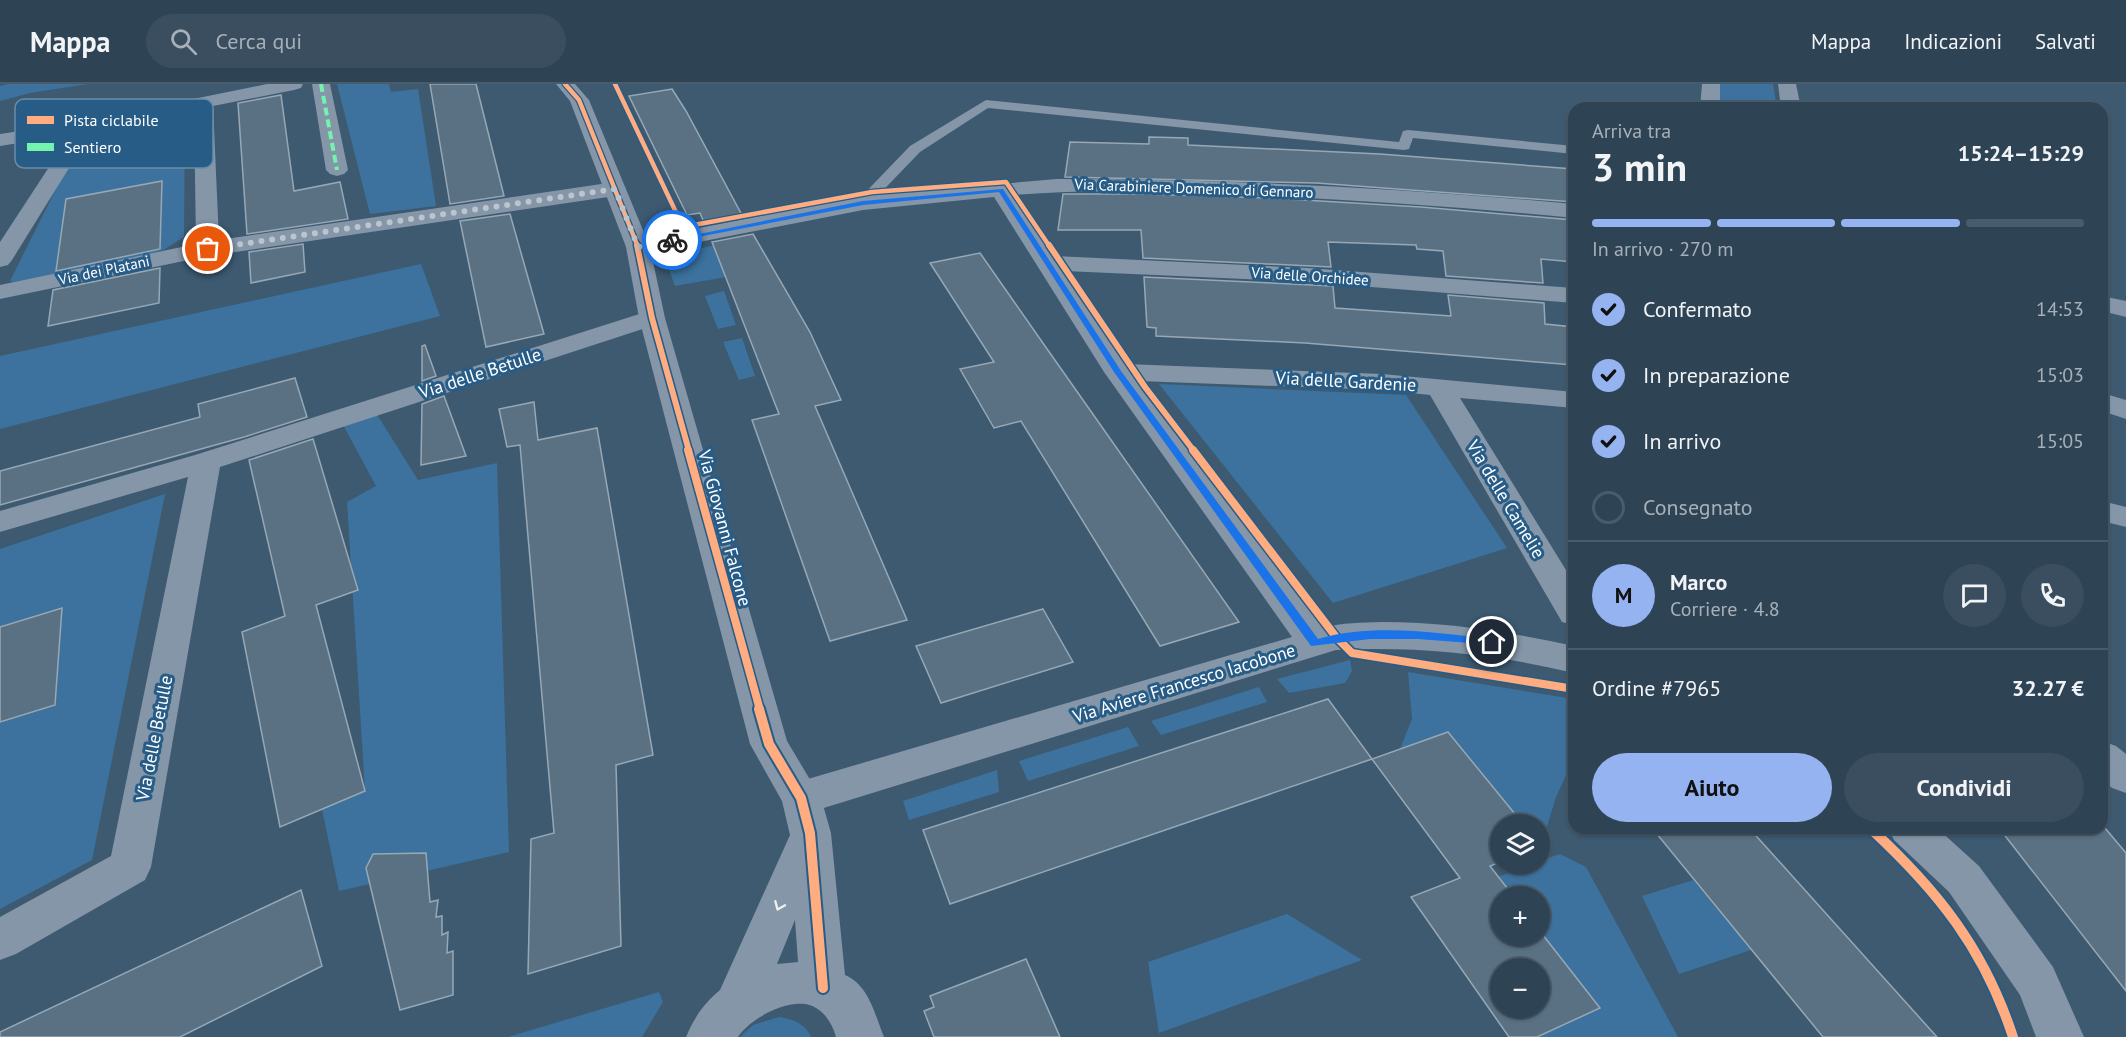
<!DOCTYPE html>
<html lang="it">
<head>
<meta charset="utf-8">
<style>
	body { margin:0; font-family:"PT Sans",sans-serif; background:#3a4e5f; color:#f1f3f6; height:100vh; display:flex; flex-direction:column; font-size:22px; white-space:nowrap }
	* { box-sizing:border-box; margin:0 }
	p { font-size:20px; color:#a7b0b9 }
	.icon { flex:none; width:33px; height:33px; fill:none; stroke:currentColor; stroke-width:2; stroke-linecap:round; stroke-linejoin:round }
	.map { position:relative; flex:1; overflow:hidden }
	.side { position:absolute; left:1568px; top:18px; width:540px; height:732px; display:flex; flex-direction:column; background:#2e4455; border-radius:18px; box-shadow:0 2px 4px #0004,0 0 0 2px #495c6c }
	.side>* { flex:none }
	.buttons { position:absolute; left:1490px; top:730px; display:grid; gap:12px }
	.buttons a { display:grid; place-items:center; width:60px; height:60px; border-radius:50%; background:#2e4455; box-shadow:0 2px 4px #0004,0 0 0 2px #495c6c; font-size:30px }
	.pin { position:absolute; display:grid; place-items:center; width:51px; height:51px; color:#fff; margin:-26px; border:3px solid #fff; border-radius:50%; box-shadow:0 2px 6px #0007 }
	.courier { position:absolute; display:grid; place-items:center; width:60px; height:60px; margin:-30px; border:4px solid #1a73e8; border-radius:50%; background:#fff; color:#222; box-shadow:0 2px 8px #0007 }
	.headline em { font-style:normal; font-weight:700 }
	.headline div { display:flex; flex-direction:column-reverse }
	.headline { display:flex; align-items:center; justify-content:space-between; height:102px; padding:0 24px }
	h1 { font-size:39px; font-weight:700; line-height:45px }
	.bar { display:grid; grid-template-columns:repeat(4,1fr); gap:9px 6px; align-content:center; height:72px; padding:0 24px }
	.bar i { height:8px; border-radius:4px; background:#495c6c }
	.bar .active { background:#95b2f1 }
	.bar p { grid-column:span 4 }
	.line { display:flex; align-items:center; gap:15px; padding:0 24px; border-top:2px solid #495c6c }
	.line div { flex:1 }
	.round { display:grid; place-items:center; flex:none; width:63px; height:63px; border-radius:32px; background:#3a4e5f }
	ol { padding:0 24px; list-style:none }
	li { display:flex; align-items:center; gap:18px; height:66px }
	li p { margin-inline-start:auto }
	li .icon { padding:6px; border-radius:50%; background:#95b2f1; color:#111; stroke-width:4 }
	li:last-child { color:#a7b0b9 }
	li i { width:33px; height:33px; border:3px solid #495c6c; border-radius:50% }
	.button { display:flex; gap:12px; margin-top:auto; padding:12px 24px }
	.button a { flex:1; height:69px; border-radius:36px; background:#95b2f1; color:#111; font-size:24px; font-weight:700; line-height:69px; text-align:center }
	.button a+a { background:#3a4e5f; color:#f1f3f6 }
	header { display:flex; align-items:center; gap:36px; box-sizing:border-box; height:84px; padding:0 30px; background:#2e4455; border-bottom:2px solid #495c6c }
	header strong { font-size:28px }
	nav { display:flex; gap:33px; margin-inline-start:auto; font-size:21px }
	.search { width:420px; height:54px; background:#3a4e5f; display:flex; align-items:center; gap:15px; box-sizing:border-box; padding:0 21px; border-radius:33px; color:#a7b0b9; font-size:22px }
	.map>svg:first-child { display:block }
	.green { fill:#3c729d }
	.building { fill:#5a7184; stroke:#97a8b5; stroke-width:1.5; fill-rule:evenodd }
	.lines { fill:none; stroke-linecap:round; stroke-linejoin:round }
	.service { fill:#8496a7; fill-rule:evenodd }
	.minor { fill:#8496a7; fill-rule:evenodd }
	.tertiary { fill:#8496a7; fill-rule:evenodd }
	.quiet { stroke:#73f3ae; stroke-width:4; stroke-dasharray:8 4; stroke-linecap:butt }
	.cycleway-far3-casing { stroke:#275c87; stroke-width:7 }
	.cycleway-far2-casing { stroke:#275c87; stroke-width:9 }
	.cycleway-far1-casing { stroke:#275c87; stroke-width:11 }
	.cycleway-casing { stroke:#275c87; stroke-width:14 }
	.cycleway-far3 { stroke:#ffac80; stroke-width:4.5 }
	.cycleway-far2 { stroke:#ffac80; stroke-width:6 }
	.cycleway-far1 { stroke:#ffac80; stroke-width:8 }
	.cycleway { stroke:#ffac80; stroke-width:10 }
	.oneway { stroke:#edeff2 }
	.route { fill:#1a73e8 }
	.done { stroke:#bbc5cd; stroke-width:6; stroke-dasharray:0 10.8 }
	.labels { text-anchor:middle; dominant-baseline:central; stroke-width:6; stroke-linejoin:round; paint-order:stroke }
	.far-street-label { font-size:15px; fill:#fff; stroke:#275c87 }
	.street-label { font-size:18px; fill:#fff; stroke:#275c87 }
	.key { fill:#275c87; stroke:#688dab; stroke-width:1.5 }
	.key-label { font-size:16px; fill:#fff }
</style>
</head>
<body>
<header>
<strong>Mappa</strong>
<div class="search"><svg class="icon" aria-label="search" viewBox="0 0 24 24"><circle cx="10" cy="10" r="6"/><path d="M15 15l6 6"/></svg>Cerca qui</div>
<nav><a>Mappa</a><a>Indicazioni</a><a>Salvati</a></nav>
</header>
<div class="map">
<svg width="2126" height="953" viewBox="0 0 2126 953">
	<rect width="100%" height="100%" fill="#3d5a71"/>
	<!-- green -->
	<g class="green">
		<path d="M8 0H88L30 9 0 17V2Z"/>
		<path d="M337 0H389L391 8 418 5 436 122 370 130Z"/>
		<path d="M1719 0H1773L1777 24H1720Z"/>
		<path d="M185 28 184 153 163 166 149 171 14 198 10 197 84 49 93 45Z"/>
		<path d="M741 156 726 193 675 202 666 177 678 169Z"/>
		<path d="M421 180 440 232 0 345V272Z"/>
		<path d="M724 207 736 241 718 245 705 212Z"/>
		<path d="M742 254 755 292 739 296 723 258Z"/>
		<path d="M1159 300 1406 311 1507 464 1333 519Z"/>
		<path d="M376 329 418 396 497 379 509 768 339 807 322 725 365 707 347 418 376 402 342 339Z"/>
		<path d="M165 410 92 776 0 825V465Z"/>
		<path d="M1350 576 1352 587 1345 599 1289 609 1277 595Z"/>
		<path d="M1408 588 1573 615V676L1556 713 1541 762 1539 759V741H1524L1448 648 1400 665 1412 635Z"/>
		<path d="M1259 603 1267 618 1161 651 1151 637Z"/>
		<path d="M1128 643 1139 662 1028 697 1019 677Z"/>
		<path d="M997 686 999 708 909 736 903 717Z"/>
		<path d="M1560 770 1586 783 1678 953H1537L1600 924 1539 846V813H1514L1498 793 1532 780H1539V777Z"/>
		<path d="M1693 796 1751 866 1679 890 1642 812Z"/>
		<path d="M1287 830 1362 876 1159 949 1148 878Z"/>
		<path d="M659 908 663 918 642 953H508Z"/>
		<path d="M779 933C792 935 805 939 811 953H740L753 941Z"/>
	</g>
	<!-- building -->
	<g class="building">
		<path d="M430 0H476L504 112 450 120Z"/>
		<path d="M672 5 686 27 743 133 705 141 700 129 687 131 629 12Z"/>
		<path d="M281 11 294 107 340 98 348 135 247 150 238 19Z"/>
		<path d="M1149 53 1188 54V61L1380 70 1574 85V118L1316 99 1065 93 1070 58 1149 60Z"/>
		<path d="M162 97 160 165 56 187 66 115Z"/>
		<path d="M1063 110H1141L1269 114 1421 123 1574 136V178L1541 175 1543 199 1446 192 1443 167 1417 165 1416 161 1328 158 1331 183 1143 174 1141 146H1058Z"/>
		<path d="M510 130 544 250 486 263 460 137Z"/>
		<path d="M753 150 810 248 841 316 815 322 907 536 830 557 752 336 779 330 712 158Z"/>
		<path d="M303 160 305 188 251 199 249 168Z"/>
		<path d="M980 169 1045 262 1239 538 1160 562 1021 337 994 344 960 285 994 278 930 179Z"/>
		<path d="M160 184 159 219 48 242 53 206Z"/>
		<path d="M1144 193 1333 202 1335 224 1451 232 1448 211 1544 219 1545 240 1574 243V281L1305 259 1156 252V244L1147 243Z"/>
		<path d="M425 261 436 292 422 297V262Z"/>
		<path d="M295 294 307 333 244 353 0 421V387L200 333 198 320Z"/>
		<path d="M444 312 466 372 421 381 422 320Z"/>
		<path d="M534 318 538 356 597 344 653 671 616 681 621 862 528 890 531 755 554 749 520 361 507 363 499 325Z"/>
		<path d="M313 355 358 506 316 521 365 707 280 743 242 548 285 532 249 376Z"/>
		<path d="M62 524 55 621 0 638V543Z"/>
		<path d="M1043 525 1073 578 941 619 916 562Z"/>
		<path d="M1328 615 1372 675 950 820 923 746Z"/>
		<path d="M1448 648 1524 741H1500V778L1490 782 1514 813H1500V852H1539V846L1600 924 1537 953H1509L1411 813 1460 794 1372 675ZM1500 885H1539V924H1500Z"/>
		<path d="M1652 744H1749L1937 953H1823Z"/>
		<path d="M1999 744H2105L2126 769V907Z"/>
		<path d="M426 769 430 818 438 816 436 833 442 832V851L448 848 447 869 453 867V911L400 926 366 784 373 770Z"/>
		<path d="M301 806 322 882 180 953H0V948Z"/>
		<path d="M1026 875 1060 953H934L924 927 934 923 930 912Z"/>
	</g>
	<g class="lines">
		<!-- service -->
		<path class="service" d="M986 16 1399 58 1403 47 1408 46 1574 62V70L1413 54 1409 65 1404 66 988 24 920 68 868 122H858L856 119 858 116 910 62Z"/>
		<!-- minor -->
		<g class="minor">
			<path d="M267 0H303L301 4 294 6 213 22 219 156 615 98 623 100 626 105 623 110 615 112 208 172 0 215V201L196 160 194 26 92 47 12 176 8 181 0 183V158L70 51 0 62V50L85 37Z"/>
			<path d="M312 0H330L348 86 344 90 337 92 330 90 326 86Z"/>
			<path d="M1702 0H1720V24H1700Z"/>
			<path d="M1778 0H1796L1801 24H1781Z"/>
			<path d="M1057 95C1230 95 1401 104 1574 120V134C1472 124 1371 117 1269 112 1184 108 1099 104 1014 111L1055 172 1308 184 1574 204V219L1308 198 1065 187 1126 280 1382 290 1574 308V324L1460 314 1574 499V541L1562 538 1430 311 1382 306 1139 297 1323 544C1342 538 1362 539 1382 538 1447 538 1511 548 1574 562V589C1495 570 1417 562 1336 566L801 731 787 726 781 714 787 702 801 697 1292 553 1104 288 994 113 863 126 638 170 630 168 626 163 630 158 638 156 863 112Z"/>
			<path d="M2102 212 2126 217V233L2102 227Z"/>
			<path d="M652 226 661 229 665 234 661 239 220 383 151 783 145 796 16 870 0 876V833L111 772 188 393 0 448V427L195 371Z"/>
			<path d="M2102 309 2126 316V335L2102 327Z"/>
			<path d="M2102 417 2126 423V443L2102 437Z"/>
			<path d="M2102 657 2116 662 2126 670V709L2112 704 2102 695Z"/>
			<path d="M1888 744H1937L1979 782 2053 883 2084 953H2036L2020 911 1949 808 1894 756Z"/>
		</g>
		<!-- tertiary -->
		<path class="tertiary" d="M556 0H575L589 16 650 163 665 234 787 657 821 714 831 749 845 891C869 901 875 931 884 953H836C833 942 828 933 819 926 797 908 751 933 738 953H686C694 934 704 919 720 906L790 751 782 717 750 660 639 234 626 163 570 17ZM795 836 798 878 777 880Z"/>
		<!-- quiet -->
		<path class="quiet" d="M321 0 337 86"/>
		<!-- cycleway-far3 casing -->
		<g class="cycleway-far3-casing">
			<g id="cycleway-far3">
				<path d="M565 0 579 16 638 163"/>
				<path d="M615 0 683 143 872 108 1006 98 1050 163"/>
			</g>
		</g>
		<!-- cycleway-far2 casing -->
		<g class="cycleway-far2-casing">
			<g id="cycleway-far2">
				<path d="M637 161 652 234 689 367"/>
				<path d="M1049 161 1145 303 1194 367"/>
			</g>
		</g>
		<!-- cycleway-far1 casing -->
		<g class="cycleway-far1-casing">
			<g id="cycleway-far1">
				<path d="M688 366 760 626"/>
				<path d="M1193 366 1336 553 1352 569 1574 605"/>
			</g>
		</g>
		<!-- cycleway casing -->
		<g class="cycleway-casing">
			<g id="cycleway">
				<path d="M759 625 769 660 801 714 810 749 823 904"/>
				<path d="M1870 744C1937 806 1984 864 2013 953"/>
			</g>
		</g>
		<!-- cycleway-far3 -->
		<use href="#cycleway-far3" class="cycleway-far3"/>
		<!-- cycleway-far2 -->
		<use href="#cycleway-far2" class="cycleway-far2"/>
		<!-- cycleway-far1 -->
		<use href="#cycleway-far1" class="cycleway-far1"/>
		<!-- cycleway -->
		<use href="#cycleway" class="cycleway"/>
	</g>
	<!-- one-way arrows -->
	<defs><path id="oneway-chevron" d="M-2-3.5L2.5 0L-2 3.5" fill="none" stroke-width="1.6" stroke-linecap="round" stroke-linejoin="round" transform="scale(1.5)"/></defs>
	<use class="oneway" href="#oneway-chevron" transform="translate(779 822) rotate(113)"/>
	<!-- route -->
	<path class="route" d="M1003 105 1121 287 1318 555C1374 539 1435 549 1492 555L1496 556V561L1418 555H1370L1311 562 1114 288 999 108 863 121 672 158 669 156 863 117Z"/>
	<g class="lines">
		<!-- done -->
		<path class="done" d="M208 165 615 105 638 163 672 156"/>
	</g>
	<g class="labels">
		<!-- far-street labels -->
		<g class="far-street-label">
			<text transform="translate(1194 104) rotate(2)">Via Carabiniere Domenico di Gennaro</text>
			<text transform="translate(104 186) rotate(-12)">Via dei Platani</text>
			<text transform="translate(1310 192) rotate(4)">Via delle Orchidee</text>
		</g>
		<!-- street labels -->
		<g class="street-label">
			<text transform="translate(480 289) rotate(-18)">Via delle Betulle</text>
			<text transform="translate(1346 297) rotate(3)">Via delle Gardenie</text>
			<text transform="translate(1506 415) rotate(59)">Via delle Camelie</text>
			<text transform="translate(725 444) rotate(75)">Via Giovanni Falcone</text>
			<text transform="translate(1184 599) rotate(-17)">Via Aviere Francesco Iacobone</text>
			<text transform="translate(154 654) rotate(-79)">Via delle Betulle</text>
		</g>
	</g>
	<!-- legend -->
	<rect x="15" y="15" width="198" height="69" rx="9" class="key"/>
	<rect x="27" y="32" width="27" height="8" fill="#ffac80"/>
	<rect x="27" y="59" width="27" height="8" fill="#73f3ae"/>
	<g class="key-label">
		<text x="64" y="42">Pista ciclabile</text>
		<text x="64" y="69">Sentiero</text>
	</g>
</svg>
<div class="buttons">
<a><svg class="icon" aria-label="layers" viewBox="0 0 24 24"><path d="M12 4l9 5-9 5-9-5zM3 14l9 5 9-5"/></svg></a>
<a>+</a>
<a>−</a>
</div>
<div class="pin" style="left:208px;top:165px;background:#ea580c"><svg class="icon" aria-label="bag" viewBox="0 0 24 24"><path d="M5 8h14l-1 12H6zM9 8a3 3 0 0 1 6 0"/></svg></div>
<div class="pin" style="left:1492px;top:558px;background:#1f2937"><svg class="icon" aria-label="home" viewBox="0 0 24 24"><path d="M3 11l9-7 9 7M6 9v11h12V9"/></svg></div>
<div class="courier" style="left:672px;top:156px"><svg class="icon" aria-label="bike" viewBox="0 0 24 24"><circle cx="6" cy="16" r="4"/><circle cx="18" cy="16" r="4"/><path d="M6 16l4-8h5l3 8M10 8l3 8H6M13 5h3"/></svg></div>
<section class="side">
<div class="headline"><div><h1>3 min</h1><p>Arriva tra</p></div><em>15:24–15:29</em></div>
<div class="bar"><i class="active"></i><i class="active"></i><i class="active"></i><i></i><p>In arrivo · 270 m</p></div>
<ol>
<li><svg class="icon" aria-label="check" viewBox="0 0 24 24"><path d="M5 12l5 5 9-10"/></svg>Confermato<p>14:53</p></li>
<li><svg class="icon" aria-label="check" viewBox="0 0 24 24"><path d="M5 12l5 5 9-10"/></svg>In preparazione<p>15:03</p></li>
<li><svg class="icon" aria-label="check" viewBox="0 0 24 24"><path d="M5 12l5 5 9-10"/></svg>In arrivo<p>15:05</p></li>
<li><i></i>Consegnato</li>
</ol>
<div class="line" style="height:108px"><b class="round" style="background:#95b2f1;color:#111">M</b><div><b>Marco</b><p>Corriere · 4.8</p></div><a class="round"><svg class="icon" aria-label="chat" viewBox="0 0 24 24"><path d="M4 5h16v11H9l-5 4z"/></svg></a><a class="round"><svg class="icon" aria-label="phone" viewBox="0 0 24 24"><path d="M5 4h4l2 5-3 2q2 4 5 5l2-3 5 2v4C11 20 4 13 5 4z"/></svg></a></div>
<div class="line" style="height:78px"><div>Ordine #7965</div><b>32.27 €</b></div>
<div class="button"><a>Aiuto</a><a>Condividi</a></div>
</section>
</div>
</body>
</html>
